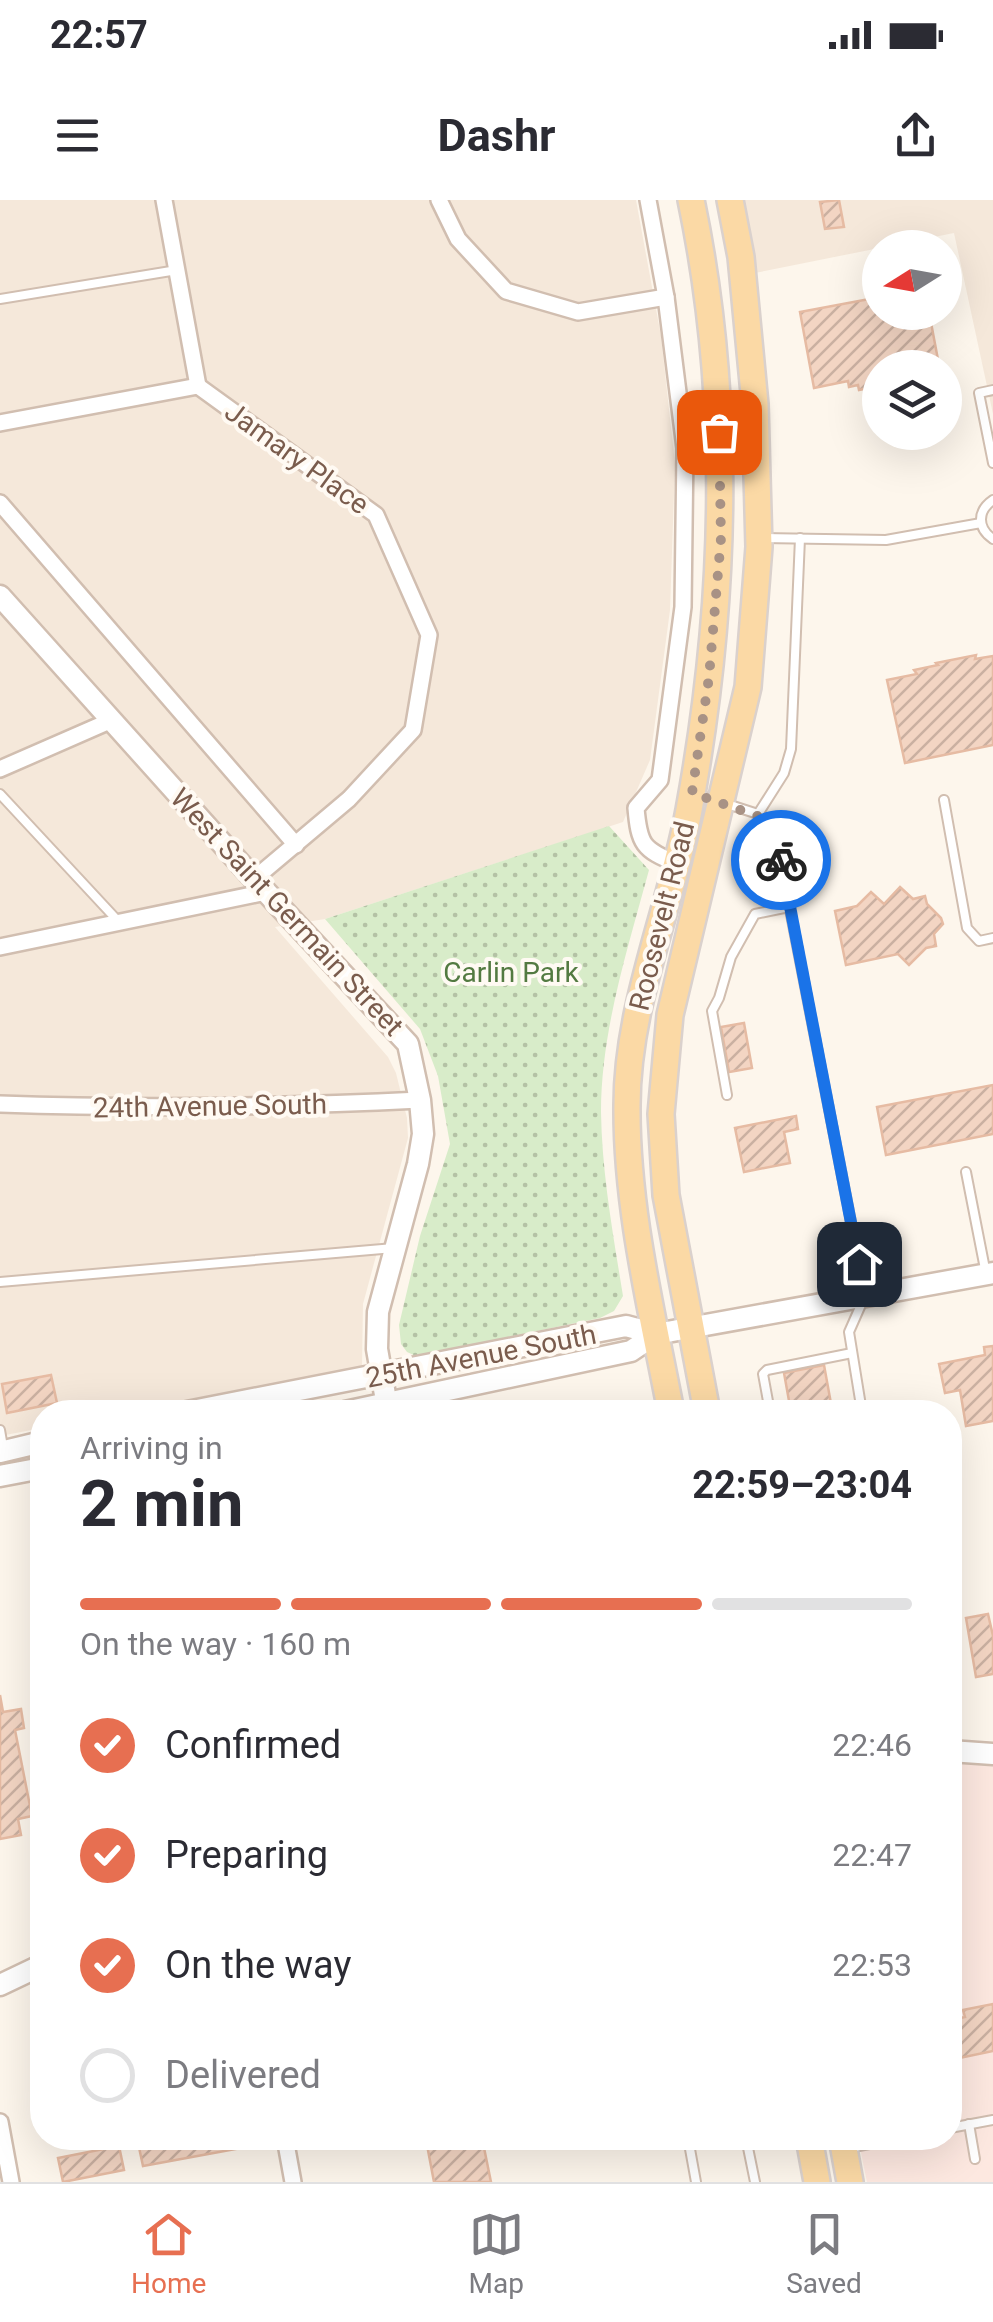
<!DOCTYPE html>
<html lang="en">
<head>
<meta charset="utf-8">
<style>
	body { margin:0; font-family:Roboto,sans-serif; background:#f7f7f7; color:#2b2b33; height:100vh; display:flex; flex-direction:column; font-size:38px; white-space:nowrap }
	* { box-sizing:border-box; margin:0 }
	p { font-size:32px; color:#7c7c81 }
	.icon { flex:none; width:55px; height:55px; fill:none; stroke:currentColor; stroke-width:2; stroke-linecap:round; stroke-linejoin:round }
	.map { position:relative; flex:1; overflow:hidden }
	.sheet { position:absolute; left:30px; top:1200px; width:932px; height:750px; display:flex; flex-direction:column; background:#fff; border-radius:40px; box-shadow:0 10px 40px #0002 }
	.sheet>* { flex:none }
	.needle { width:65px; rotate:259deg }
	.buttons { position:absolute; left:862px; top:30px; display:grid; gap:20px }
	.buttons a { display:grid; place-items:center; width:100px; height:100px; border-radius:50%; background:#fff; box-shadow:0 10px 40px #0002; font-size:50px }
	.pin { position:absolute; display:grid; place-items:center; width:85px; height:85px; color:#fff; margin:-42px; border-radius:20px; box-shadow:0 5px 15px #0006 }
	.courier { position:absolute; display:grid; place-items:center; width:100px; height:100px; margin:-50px; border:8px solid #1a73e8; border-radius:50%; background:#fff; color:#222; box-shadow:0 2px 12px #0007 }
	.summary em { font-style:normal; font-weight:700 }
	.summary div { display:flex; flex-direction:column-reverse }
	.summary { display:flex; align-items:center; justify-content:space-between; height:170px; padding:0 50px }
	h1 { font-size:65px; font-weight:700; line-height:75px }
	.bar { display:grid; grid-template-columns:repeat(4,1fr); gap:15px 10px; align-content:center; height:120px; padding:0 50px }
	.bar i { height:12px; border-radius:8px; background:#e1e1e2 }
	.bar .active { background:#e76f51 }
	.bar p { grid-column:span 4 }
	ol { padding:0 50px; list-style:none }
	li { display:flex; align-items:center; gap:30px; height:110px }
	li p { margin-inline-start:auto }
	li .icon { padding:10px; border-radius:50%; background:#e76f51; color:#fff; stroke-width:4 }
	li:last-child { color:#7c7c81 }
	li i { width:55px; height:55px; border:5px solid #e1e1e2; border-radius:50% }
	.status { display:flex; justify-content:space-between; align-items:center; height:70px; padding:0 50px; background:#fff; direction:ltr }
	.status svg { height:28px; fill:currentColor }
	header { display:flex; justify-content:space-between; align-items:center; height:130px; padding:0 50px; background:#fff; font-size:45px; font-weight:700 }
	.tab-bar { display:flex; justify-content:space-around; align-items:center; height:140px; border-top:2px solid #e1e1e2; background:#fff; font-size:28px; color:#7c7c81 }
	.tab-bar a { display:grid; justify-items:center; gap:5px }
	.tab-bar .active { color:#e76f51 }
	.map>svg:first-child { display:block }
	.residential { fill:#f5e8da }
	.commercial { fill:#fde8e0 }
	.park { fill:url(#park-dots) }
	.building { fill:url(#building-hatch); stroke:#e6bba3; stroke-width:2.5 }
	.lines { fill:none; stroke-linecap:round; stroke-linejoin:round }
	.service-casing { stroke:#d1beb0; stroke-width:12 }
	.minor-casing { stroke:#d1beb0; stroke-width:20 }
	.tertiary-casing { stroke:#d1beb0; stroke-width:25 }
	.primary-casing { stroke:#dad1cd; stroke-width:30 }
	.service { stroke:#fff; stroke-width:8 }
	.minor { stroke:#fff; stroke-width:15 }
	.tertiary { stroke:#fff; stroke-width:20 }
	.primary { stroke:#fbd9a5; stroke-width:25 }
	.done { stroke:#a89285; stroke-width:10; stroke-dasharray:0 18 }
	.route { stroke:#1a73e8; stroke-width:12 }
	.labels { text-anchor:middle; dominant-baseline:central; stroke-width:8; stroke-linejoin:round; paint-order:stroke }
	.street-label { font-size:28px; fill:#7a5c4d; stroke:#fffaf3 }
	.park-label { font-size:28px; fill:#537a41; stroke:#fffaf3 }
</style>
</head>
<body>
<div class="status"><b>22:57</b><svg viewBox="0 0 49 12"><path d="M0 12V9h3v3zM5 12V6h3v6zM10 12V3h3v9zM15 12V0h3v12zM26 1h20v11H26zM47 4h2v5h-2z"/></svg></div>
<header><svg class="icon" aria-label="menu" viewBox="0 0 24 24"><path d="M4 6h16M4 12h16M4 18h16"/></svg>Dashr<svg class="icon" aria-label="share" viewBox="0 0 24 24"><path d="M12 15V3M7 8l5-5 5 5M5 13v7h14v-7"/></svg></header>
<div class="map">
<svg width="993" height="1982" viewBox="0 0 993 1982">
	<defs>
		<pattern id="park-dots" width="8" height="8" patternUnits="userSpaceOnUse" patternTransform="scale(2.5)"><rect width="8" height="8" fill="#d8ecc9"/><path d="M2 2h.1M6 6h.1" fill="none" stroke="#b4c2a5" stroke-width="1.8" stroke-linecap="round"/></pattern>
		<pattern id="building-hatch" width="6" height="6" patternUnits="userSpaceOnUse" patternTransform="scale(2.5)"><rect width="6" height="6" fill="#f3d5c3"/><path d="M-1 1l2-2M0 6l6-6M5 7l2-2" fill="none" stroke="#cab0a1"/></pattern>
	</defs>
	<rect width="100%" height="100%" fill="#fdf6ec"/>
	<!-- residential -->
	<g class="residential">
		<path d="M0 0H636L661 136 675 264 670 410 650 560 623 622 325 719 275 727 388 857 396 873 407 918 408 938 363 1104 362 1167 354 1178 346 1183 140 1212H42V1228L0 1236Z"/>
		<path d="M742 0H993V214L954 33 755 73Z"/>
	</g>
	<!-- commercial -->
	<path class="commercial" d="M950 1560 993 1564V1982H867L858 1938H950Z"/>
	<!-- park -->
	<path class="park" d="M609 626 649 670C628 748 601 830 601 912 602 974 613 1034 623 1096L614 1111 600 1118 416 1156 407 1152 401 1144 399 1125 420 1036 450 944 438 876 420 829 325 719Z"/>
	<!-- building -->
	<g class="building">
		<path d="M839 0 844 27 825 29 820 2Z"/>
		<path d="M880 97V112H929L939 165 880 168V186L859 190 858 185 849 187 848 181 814 188 800 112Z"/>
		<path d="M976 455 975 459 993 456V545L905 563 887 480 917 474 914 470 938 465 936 463Z"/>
		<path d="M900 687 913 699 925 696 927 704 941 718 943 724 934 734 936 746 926 748 909 765 898 754 846 765 835 711 857 706 871 692 884 704Z"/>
		<path d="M744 823 752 868 729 872 721 827Z"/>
		<path d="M993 885V934L886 955 877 907Z"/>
		<path d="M796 916 798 929 784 932 790 963 744 972 735 928Z"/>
		<path d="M993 1146V1221L966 1226 960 1190 945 1193 939 1164 985 1155 984 1147Z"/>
		<path d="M824 1165 832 1209 791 1212 784 1173Z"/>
		<path d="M51 1175 57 1203 7 1213 2 1184Z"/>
		<path d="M988 1414 993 1436V1474L976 1477 966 1418Z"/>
		<path d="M0 1495 3 1512 21 1509 24 1528 15 1530 32 1616 18 1619 21 1635 0 1639Z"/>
		<path d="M993 1804V1851L950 1860V1820L965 1817 963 1810Z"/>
		<path d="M137 1938H239L241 1948 143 1966Z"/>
		<path d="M466 1938H482L491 1982H434L427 1945Z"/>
		<path d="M119 1946 124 1970 63 1982 58 1958Z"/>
	</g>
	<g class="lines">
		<!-- service casing -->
		<g class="service-casing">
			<g id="service">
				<path d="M0 99 177 70"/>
				<path d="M993 190 979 193 993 263"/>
				<path d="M993 300C977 311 977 328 993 339"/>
				<path d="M763 338 886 340 981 323"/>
				<path d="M0 594 118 721"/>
				<path d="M696 594 758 614 766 619 776 638 860 1068 864 1098 849 1132 862 1212"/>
				<path d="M944 600 967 728 979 741 993 738"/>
				<path d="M758 614 784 573 791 549 800 338"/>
				<path d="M727 895 712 811 719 798 731 757 755 714 789 707"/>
				<path d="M966 972 986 1074"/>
				<path d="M0 1082 394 1048"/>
				<path d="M770 1212 763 1174 767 1170 852 1153"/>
				<path d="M0 1230 3 1247"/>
				<path d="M969 1924 975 1959"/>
				<path d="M950 1928 993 1920"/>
				<path d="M688 1938 696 1982"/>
				<path d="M746 1938 755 1982"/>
				<path d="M849 1948 900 1938"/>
			</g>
		</g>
		<!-- minor casing -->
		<g class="minor-casing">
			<g id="minor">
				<path d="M164 0 198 186"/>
				<path d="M439 0 458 39 506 91 578 112 666 97"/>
				<path d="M648 0 666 97 685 248 683 407 660 580 636 608C639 644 643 650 676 663"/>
				<path d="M198 186 376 315 429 435 413 530 349 599 254 679"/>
				<path d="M0 223 198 186"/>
				<path d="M0 303 296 645"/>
				<path d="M0 569 112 520"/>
				<path d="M0 747 266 692"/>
				<path d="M0 904C141 909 280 907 420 900"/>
				<path d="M0 1922 11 1982"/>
				<path d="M285 1938 293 1982"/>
			</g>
		</g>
		<!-- tertiary casing -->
		<g class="tertiary-casing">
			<g id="tertiary">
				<path d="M0 396 254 679 408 844 420 900 423 934 418 964 378 1112 377 1149 388 1212"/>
				<path d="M187 1212 626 1126 656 1134"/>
				<path d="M345 1212 631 1151 656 1134 993 1073"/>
				<path d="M0 1252 42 1242"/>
				<path d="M0 1276 42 1268"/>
				<path d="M950 1551 993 1554"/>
				<path d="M0 1785 42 1765"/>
			</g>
		</g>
		<!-- primary casing -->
		<g class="primary-casing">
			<g id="primary">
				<path d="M671 1212C652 1112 626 1008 627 905 627 804 671 708 689 610 726 408 733 201 691 0"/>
				<path d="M707 1212 666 995 661 914 670 815 748 487 759 347 755 204 741 57 730 0"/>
				<path d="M809 1938 817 1982"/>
				<path d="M842 1938 850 1982"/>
			</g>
		</g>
		<!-- service -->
		<use href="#service" class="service"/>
		<!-- minor -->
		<use href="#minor" class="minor"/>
		<!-- tertiary -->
		<use href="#tertiary" class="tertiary"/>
		<!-- primary -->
		<use href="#primary" class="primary"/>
	</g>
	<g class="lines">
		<!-- done -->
		<path class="done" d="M719 232 721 338 709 477 692 593 766 619 776 638 781 660"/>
		<!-- route -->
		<path class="route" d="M781 660 859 1064"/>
	</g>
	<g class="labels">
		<!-- street labels -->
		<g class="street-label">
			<text transform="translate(297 258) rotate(36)">Jamary Place</text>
			<text transform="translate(287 712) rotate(47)">West Saint Germain Street</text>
			<text transform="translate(662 716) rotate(-76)">Roosevelt Road</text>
			<text transform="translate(210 906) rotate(-1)">24th Avenue South</text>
			<text transform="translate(481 1156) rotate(-11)">25th Avenue South</text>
		</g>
		<!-- park labels -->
		<g class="park-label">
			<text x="511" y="772">Carlin Park</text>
		</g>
	</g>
</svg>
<div class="buttons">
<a><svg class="needle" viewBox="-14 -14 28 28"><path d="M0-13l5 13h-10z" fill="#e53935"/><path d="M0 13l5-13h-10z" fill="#7c7c81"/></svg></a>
<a><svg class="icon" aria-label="layers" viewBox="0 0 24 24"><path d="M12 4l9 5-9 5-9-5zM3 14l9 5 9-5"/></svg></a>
</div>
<div class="pin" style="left:719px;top:232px;background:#ea580c"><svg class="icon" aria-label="bag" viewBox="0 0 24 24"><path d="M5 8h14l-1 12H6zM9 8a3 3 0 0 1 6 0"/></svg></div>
<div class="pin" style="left:859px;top:1064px;background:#1f2937"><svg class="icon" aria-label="home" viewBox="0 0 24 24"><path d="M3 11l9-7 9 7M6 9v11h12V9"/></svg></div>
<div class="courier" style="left:781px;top:660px"><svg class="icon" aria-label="bike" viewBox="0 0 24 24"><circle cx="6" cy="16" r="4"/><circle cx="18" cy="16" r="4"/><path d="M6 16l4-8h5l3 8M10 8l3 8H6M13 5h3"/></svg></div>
<section class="sheet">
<div class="summary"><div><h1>2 min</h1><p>Arriving in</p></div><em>22:59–23:04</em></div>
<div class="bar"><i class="active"></i><i class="active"></i><i class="active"></i><i></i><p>On the way · 160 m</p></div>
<ol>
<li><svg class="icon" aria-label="check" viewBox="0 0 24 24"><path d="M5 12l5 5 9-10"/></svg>Confirmed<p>22:46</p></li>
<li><svg class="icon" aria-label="check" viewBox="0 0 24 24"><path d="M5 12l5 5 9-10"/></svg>Preparing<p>22:47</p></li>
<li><svg class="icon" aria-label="check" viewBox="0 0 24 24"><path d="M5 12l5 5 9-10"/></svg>On the way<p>22:53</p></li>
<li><i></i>Delivered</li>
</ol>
</section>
</div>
<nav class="tab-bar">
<a class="active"><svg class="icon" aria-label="home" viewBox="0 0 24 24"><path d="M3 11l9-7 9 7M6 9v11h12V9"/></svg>Home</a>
<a><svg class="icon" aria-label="map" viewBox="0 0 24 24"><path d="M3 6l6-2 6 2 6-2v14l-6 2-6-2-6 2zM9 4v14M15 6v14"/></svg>Map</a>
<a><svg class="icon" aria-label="saved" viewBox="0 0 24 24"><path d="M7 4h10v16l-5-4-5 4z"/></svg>Saved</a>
</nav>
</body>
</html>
